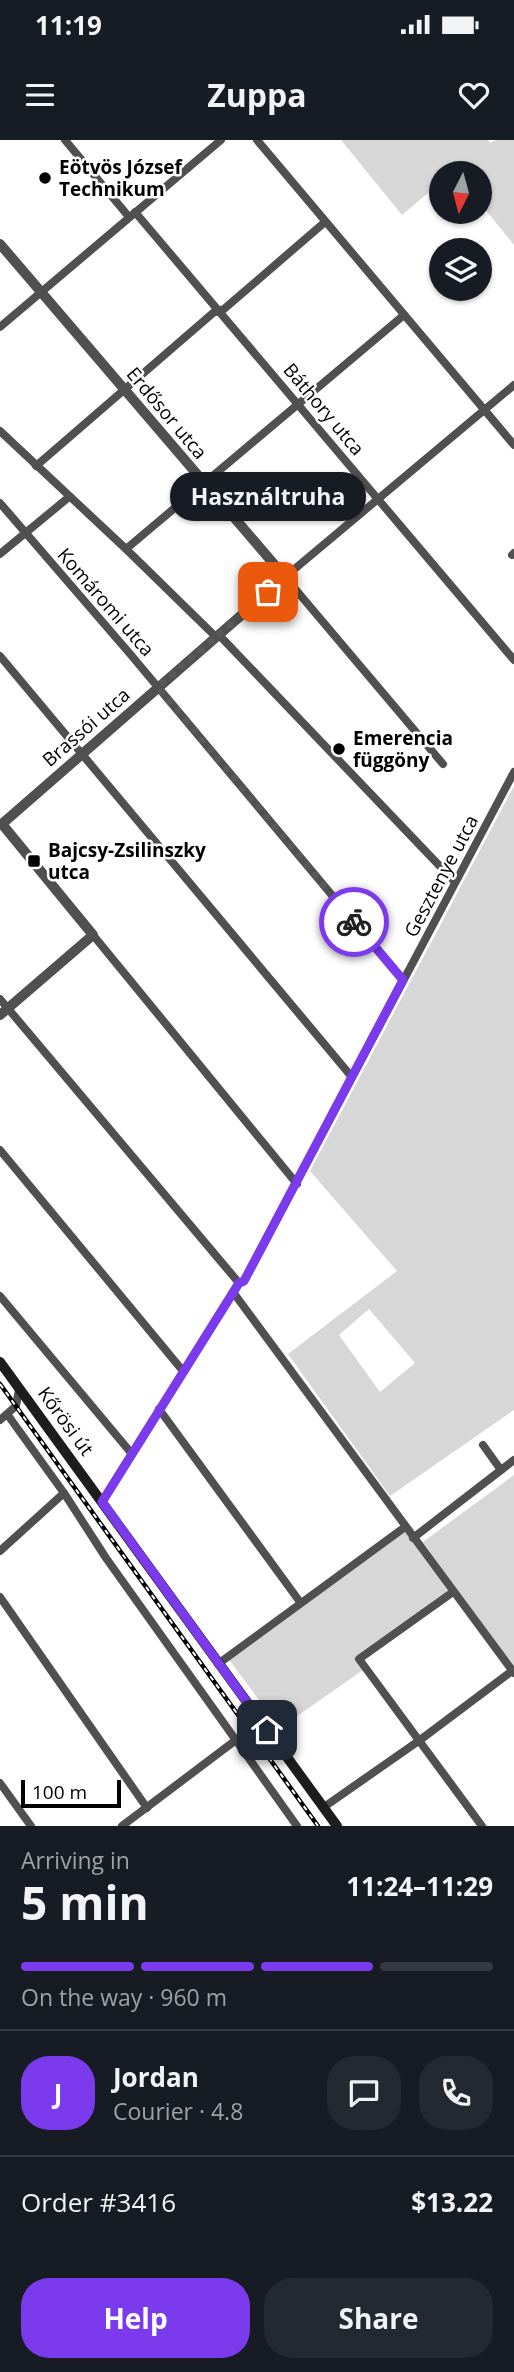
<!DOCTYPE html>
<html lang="en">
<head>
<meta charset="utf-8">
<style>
	body { margin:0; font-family:"Open Sans",sans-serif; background:#242831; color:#f1f3f6; height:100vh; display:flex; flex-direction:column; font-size:26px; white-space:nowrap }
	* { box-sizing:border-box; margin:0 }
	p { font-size:23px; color:#9ea1a6 }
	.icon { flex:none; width:38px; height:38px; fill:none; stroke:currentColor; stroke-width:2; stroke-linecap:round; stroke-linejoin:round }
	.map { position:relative; height:1686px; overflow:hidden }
	.details { display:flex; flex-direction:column; background:#171b24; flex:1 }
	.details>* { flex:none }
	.needle { width:46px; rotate:186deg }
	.controls { position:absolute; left:429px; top:21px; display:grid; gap:14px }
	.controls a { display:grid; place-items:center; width:63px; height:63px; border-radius:50%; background:#171b24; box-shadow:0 2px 5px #0004; font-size:35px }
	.scale { position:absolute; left:21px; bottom:18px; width:100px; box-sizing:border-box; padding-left:7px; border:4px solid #000; border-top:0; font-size:19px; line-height:24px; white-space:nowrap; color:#000; -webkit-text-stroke:5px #fff; paint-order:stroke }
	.pin { position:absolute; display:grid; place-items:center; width:60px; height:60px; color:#fff; margin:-30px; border-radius:14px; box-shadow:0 4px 10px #0006 }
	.courier { position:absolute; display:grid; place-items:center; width:70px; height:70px; margin:-35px; border:5px solid #7c3aed; border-radius:50%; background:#fff; color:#222; box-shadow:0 2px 9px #0007 }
	.bubble { position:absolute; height:49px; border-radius:24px; background:#171b24; box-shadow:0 2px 5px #0004; font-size:23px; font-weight:700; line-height:49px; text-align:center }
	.headline em { font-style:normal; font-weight:700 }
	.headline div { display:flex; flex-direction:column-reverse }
	.headline { display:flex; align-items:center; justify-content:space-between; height:119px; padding:0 21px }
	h1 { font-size:46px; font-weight:700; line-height:52px }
	.bar { display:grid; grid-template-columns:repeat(4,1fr); gap:10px 7px; align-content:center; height:84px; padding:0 21px }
	.bar i { height:9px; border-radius:5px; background:#363941 }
	.bar .active { background:#7c3aed }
	.bar p { grid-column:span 4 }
	.line { display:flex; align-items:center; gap:18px; padding:0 21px; border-top:2px solid #363941 }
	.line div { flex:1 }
	.round { display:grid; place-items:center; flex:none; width:74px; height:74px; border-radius:28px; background:#242831 }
	.primary-button { display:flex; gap:14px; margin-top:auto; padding:14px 21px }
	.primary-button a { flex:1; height:80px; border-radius:28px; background:#7c3aed; color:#fff; font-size:28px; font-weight:700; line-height:80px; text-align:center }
	.primary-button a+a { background:#242831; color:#f1f3f6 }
	.status { display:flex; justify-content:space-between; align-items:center; height:49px; padding:0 35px; background:#171b24; direction:ltr }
	.status svg { height:19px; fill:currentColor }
	header { display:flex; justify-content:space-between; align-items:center; height:91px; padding:0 21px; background:#171b24; font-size:32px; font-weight:700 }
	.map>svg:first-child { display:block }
	.green { fill:#d7d7d7; fill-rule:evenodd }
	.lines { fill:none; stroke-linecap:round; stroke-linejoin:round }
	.minor { stroke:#505050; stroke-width:8 }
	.tertiary { stroke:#505050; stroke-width:10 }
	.secondary { stroke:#1d1d1d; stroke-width:10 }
	.rail-casing { stroke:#000; stroke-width:4.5 }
	.rail { stroke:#fff; stroke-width:2; stroke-dasharray:5; stroke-linecap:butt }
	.done { stroke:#595959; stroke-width:7; stroke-dasharray:0 12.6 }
	.route { stroke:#7c3aed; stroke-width:9 }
	.poi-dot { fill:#000; stroke:#fff; stroke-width:2.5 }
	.labels { text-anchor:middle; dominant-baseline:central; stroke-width:5; stroke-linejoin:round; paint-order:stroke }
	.poi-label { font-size:19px; font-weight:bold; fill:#000; stroke:#fff; text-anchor:start }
	.street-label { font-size:19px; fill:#000; stroke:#fff }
</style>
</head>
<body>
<div class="status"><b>11:19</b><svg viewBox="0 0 49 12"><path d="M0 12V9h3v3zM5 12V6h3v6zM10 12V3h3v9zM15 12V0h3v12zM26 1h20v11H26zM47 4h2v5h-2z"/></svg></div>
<header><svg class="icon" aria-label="menu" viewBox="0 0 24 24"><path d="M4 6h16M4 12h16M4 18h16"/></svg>Zuppa<svg class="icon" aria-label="heart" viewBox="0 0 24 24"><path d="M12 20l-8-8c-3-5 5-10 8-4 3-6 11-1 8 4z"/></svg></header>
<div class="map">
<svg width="514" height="1686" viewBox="0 0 514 1686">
	<rect width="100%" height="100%" fill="#fff"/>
	<!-- green -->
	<g class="green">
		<path d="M341 0H488L490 3 496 0H514V105L480 63V33H455L453 31 441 33V42L402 75Z"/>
		<path d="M514 646V1270L390 1356 288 1214 397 1131 310 1031ZM369 1169 415 1223 380 1252 339 1195Z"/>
		<path d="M514 1335V1527L423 1402Z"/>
		<path d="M405 1387 453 1452 360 1518 366 1528 280 1588 227 1517Z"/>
	</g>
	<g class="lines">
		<!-- minor -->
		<g class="minor">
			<path d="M65 0 129 77"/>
			<path d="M257 0 514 305"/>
			<path d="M135 72 514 520"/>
			<path d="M0 187 221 0"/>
			<path d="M0 291 126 409 216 497"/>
			<path d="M36 326 213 173 224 169 325 82"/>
			<path d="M0 363 131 515 403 840"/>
			<path d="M126 409 404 175"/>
			<path d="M0 414 69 357"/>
			<path d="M512 415 514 413"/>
			<path d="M219 495 455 742"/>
			<path d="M0 516 351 936"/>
			<path d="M443 624 285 437 514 245"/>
			<path d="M93 795 297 1044"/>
			<path d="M0 859 239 1143"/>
			<path d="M0 1010 183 1231"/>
			<path d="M233 1152 514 1533"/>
			<path d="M0 1156 132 1314"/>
			<path d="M159 1269 300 1462"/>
			<path d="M7 1274 64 1353 106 1418 297 1686"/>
			<path d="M0 1280 16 1266 19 1249"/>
			<path d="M483 1305 501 1330"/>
			<path d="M102 1362 239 1143 244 1141 514 632"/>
			<path d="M413 1398 514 1320"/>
			<path d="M0 1411 64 1353"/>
			<path d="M453 1452 359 1519 482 1686"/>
			<path d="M0 1457 147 1668"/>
			<path d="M218 1524 405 1387"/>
			<path d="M0 1643 31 1686"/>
			<path d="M324 1667 420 1600 512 1531"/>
			<path d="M122 1686 236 1600"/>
		</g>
		<!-- tertiary -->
		<path class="tertiary" d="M0 104 285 437 2 684 93 795 0 875"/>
		<!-- secondary -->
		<path class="secondary" d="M0 1222 337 1686"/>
		<!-- rail casing -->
		<g class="rail-casing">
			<path id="rail" d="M0 1244 318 1686"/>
		</g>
		<!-- rail -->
		<use href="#rail" class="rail"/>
	</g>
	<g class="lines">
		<!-- done -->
		<path class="done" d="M268 452 158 547 354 782"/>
		<!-- route -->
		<path class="route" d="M267 1590 102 1362 239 1143 244 1141 403 840 354 782"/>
	</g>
	<!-- markers -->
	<g class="poi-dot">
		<circle cx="45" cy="38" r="7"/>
		<circle cx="339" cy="609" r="7"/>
		<rect x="27" y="714" width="14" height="14" rx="3.5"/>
	</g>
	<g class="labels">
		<!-- poi labels -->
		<g class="poi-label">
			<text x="59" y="27">Eötvös József<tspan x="59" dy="22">Technikum</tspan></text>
			<text x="353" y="598">Emerencia<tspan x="353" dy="22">függöny</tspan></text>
			<text x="48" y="710">Bajcsy-Zsilinszky<tspan x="48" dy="22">utca</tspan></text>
		</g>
		<!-- street labels -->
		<g class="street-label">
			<text transform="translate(324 269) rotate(50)">Báthory utca</text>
			<text transform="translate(167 273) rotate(50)">Erdősor utca</text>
			<text transform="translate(106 462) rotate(49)">Komáromi utca</text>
			<text transform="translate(86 587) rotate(-41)">Brassói utca</text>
			<text transform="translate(441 736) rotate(-62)">Gesztenye utca</text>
			<text transform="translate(66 1281) rotate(54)">Kőrösi út</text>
		</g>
	</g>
</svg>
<div class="controls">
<a><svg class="needle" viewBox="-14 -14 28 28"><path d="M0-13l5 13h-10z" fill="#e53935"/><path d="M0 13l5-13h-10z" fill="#9ea1a6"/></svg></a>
<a><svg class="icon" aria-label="layers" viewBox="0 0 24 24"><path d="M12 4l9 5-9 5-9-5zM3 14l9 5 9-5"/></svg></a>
</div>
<div class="scale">100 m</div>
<div class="pin" style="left:268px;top:452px;background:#ea580c"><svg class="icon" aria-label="bag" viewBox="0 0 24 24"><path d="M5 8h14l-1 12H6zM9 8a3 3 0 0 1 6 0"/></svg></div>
<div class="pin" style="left:267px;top:1590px;background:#1f2937"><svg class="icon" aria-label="home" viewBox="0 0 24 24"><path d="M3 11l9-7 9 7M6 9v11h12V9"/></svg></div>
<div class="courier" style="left:354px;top:782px"><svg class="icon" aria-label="bike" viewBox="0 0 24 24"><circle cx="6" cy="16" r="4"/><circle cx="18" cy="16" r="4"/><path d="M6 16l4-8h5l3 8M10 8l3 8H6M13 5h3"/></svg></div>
<div class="bubble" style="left:170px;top:332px;width:196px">Használtruha</div>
</div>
<section class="details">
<div class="headline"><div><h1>5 min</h1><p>Arriving in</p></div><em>11:24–11:29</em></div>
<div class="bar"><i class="active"></i><i class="active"></i><i class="active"></i><i></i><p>On the way · 960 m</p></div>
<div class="line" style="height:126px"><b class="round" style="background:#7c3aed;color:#fff">J</b><div><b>Jordan</b><p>Courier · 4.8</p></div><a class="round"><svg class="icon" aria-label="chat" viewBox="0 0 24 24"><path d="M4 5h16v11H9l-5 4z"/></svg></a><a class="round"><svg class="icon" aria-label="phone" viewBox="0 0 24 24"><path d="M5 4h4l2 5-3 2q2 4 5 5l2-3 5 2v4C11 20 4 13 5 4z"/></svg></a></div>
<div class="line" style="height:91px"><div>Order #3416</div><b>$13.22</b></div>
<div class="primary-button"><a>Help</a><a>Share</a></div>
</section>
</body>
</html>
